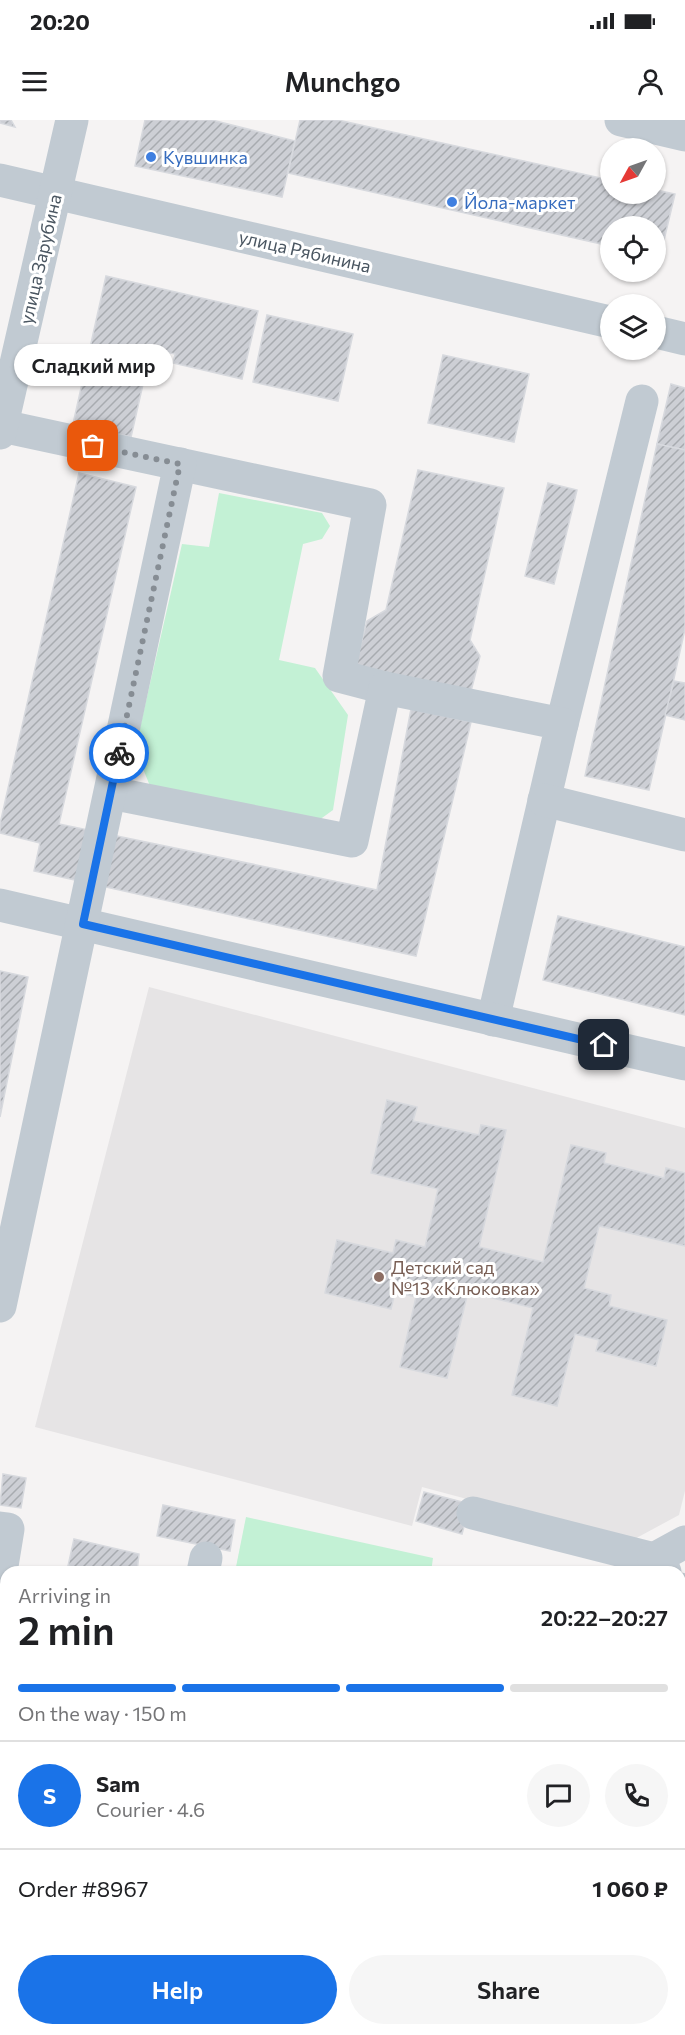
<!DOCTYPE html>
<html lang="en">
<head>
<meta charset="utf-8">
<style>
	body { margin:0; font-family:Commissioner,sans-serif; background:#f6f6f6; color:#202124; height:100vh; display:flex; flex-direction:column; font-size:22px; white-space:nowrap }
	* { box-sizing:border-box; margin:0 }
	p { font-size:20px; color:#757577 }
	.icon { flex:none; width:33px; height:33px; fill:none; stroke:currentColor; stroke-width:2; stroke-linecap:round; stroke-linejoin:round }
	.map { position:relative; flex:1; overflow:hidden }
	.sheet { position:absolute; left:0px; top:1446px; width:686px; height:470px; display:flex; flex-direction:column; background:#fff; border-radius:18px 18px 0 0; box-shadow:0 2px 4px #0004 }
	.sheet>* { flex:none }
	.needle { width:39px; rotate:230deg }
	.controls { position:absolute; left:600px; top:18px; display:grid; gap:12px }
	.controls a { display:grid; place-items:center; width:66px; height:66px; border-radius:50%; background:#fff; box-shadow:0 2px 4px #0004; font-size:30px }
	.pin { position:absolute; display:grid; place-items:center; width:51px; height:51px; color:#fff; margin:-26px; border-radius:12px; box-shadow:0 3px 9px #0006 }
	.courier { position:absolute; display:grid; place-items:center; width:60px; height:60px; margin:-30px; border:4px solid #1a73e8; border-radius:50%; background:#fff; color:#222; box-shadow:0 2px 8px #0007 }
	.bubble { position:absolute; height:42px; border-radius:21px; background:#fff; box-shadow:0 2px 4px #0004; font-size:20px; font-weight:600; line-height:42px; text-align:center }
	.overview em { font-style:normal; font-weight:600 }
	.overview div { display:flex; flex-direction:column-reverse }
	.overview { display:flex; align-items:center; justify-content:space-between; height:102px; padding:0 18px }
	h1 { font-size:39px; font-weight:600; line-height:45px }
	.bar { display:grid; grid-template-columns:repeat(4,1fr); gap:9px 6px; align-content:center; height:72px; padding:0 18px }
	.bar i { height:8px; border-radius:4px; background:#e0e0e0 }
	.bar .on { background:#1a73e8 }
	.bar p { grid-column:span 4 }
	.line { display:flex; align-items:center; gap:15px; padding:0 18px; border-top:2px solid #e0e0e0 }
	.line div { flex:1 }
	.round { display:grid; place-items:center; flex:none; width:63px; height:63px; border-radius:32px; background:#f6f6f6 }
	.button { display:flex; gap:12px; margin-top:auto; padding:12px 18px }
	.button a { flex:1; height:69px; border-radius:36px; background:#1a73e8; color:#fff; font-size:24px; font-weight:600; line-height:69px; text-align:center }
	.button a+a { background:#f6f6f6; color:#202124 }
	.status { display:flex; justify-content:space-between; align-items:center; height:42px; padding:0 30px; background:#fff; direction:ltr }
	.status svg { height:16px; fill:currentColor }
	header { display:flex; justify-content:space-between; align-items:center; height:78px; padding:0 18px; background:#fff; font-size:27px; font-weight:600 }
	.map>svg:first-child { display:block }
	.education { fill:#e6e4e5 }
	.green { fill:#c3f1d5 }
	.building { fill:url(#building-hatch); stroke:#d7d9de; stroke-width:1.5 }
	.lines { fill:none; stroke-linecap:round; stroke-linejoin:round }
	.minor { stroke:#c1cad2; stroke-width:33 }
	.major { stroke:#b3c2d1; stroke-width:33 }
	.done { stroke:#868d94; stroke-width:6; stroke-dasharray:0 10.8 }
	.route { stroke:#1a73e8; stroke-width:8 }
	.shop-dot { fill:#3f7fe0; stroke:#fff; stroke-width:2 }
	.education-dot { fill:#8d6e63; stroke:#fff; stroke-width:2 }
	.labels { text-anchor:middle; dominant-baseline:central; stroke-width:6; stroke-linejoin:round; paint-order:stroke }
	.shop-label { font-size:18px; fill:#366cbe; stroke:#fff; text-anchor:start }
	.street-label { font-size:18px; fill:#4a5661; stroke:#fff }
	.education-label { font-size:18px; fill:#785e54; stroke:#fff; text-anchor:start }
</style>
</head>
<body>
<div class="status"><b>20:20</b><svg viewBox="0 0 49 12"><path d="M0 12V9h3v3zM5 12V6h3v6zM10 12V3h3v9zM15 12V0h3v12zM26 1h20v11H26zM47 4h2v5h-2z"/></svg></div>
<header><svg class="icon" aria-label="menu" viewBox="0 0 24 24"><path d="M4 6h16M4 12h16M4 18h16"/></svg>Munchgo<svg class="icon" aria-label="person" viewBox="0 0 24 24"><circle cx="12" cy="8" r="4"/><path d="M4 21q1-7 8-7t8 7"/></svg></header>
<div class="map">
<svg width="685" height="1915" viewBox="0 0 685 1915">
	<defs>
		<pattern id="building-hatch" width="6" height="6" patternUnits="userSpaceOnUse" patternTransform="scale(1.5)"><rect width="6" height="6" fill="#cdcfd5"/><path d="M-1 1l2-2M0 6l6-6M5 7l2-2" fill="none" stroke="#a8abb0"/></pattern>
	</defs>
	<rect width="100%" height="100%" fill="#f5f3f3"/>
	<!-- education -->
	<path class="education" d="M149 867 685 1008V1371L679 1395 629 1422 422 1367 412 1406 35 1307Z"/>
	<!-- green -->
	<g class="green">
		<path d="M219 373 322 393 330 406 322 419 303 424 279 540 315 548 348 595 333 690 315 703 150 666 135 629 182 424 209 427Z"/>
		<path d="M246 1397 433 1438 431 1452H235Z"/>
	</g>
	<!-- building -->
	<g class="building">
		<path d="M0 0H11L15 7 0 3Z"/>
		<path d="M145 0H212L295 21 282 77 135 46Z"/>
		<path d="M300 0H338L610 60V74H656V70L675 74 660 137 656 136V106H610V126L288 53Z"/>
		<path d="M106 156 258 191 242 259 173 243 175 234 151 229 131 317 73 304Z"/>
		<path d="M267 195 353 214 338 281 253 262Z"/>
		<path d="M443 235 529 254 514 322 428 303Z"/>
		<path d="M671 264 685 268V330L657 324Z"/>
		<path d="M657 324 685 330V509L649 670 585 656Z"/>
		<path d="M418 350 504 368 470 520 480 536 470 575 355 547 367 501 386 490Z"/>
		<path d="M79 353 136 367 59 704 377 770 411 589 471 602 416 836 34 751 40 723 0 713V704Z"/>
		<path d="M548 363 577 370 554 464 525 456Z"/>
		<path d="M674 561 685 563V600L665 595Z"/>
		<path d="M558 796 685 827V895L543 860Z"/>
		<path d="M0 851 28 857 0 997Z"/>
		<path d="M387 980 417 987 413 1001 479 1015 481 1005 506 1010 479 1127 543 1142 571 1025 606 1033 604 1043 664 1058 666 1048 685 1053V1126L599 1106 584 1168 611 1175 609 1186 667 1200 656 1246 596 1231 599 1220 575 1214 557 1286 512 1275 533 1188 468 1172 447 1258 400 1247 416 1177 395 1172 391 1189 325 1173 337 1120 393 1133 396 1120 425 1127 438 1069 371 1053Z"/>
		<path d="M3 1354 26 1358 21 1388 0 1385Z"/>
		<path d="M424 1372 470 1384 462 1414 416 1401Z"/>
		<path d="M163 1385 235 1400 230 1431 157 1416Z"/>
		<path d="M74 1419 139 1434 137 1452H96L68 1446Z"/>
		<path d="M0 1486 6 1487 4 1555 0 1554Z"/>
		<path d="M401 1910H533L532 1915H399Z"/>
	</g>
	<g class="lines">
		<!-- minor -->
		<g class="minor">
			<path d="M621 0 685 15"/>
			<path d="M0 60 610 202"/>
			<path d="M656 212 685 219"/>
			<path d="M2 306 370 385 339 556 385 568"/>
			<path d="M0 313 72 0"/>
			<path d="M562 604 642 281"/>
			<path d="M111 673 352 721 385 568 562 604 493 900"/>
			<path d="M544 680 685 715"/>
			<path d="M0 785 685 944"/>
			<path d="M0 1186 180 344"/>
			<path d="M473 1393 654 1439 665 1452"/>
			<path d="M0 1408 8 1409 0 1458"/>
			<path d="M654 1439 685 1422"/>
			<path d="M203 1452 206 1438"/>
			<path d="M680 1469 685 1476"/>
			<path d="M680 1596 685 1597"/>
			<path d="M0 1844 6 1845"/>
			<path d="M206 1910 231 1915"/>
			<path d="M99 1915 102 1910"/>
		</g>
		<!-- major -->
		<g class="major">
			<path d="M0 1643 6 1644"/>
			<path d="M680 1801 685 1803"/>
		</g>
	</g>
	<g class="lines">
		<!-- done -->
		<path class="done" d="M93 326 180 344 119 633"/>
		<!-- route -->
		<path class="route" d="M119 633 83 804 604 925"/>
	</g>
	<!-- markers -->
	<g class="shop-dot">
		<circle cx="151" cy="37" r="6"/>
		<circle cx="452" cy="82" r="6"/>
	</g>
	<circle class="education-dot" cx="379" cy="1157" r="6"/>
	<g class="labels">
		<!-- shop labels -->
		<g class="shop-label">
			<text x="163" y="37">Кувшинка</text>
			<text x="464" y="82">Йола-маркет</text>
		</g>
		<!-- street labels -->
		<g class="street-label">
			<text transform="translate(305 131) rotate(13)">улица Рябинина</text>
			<text transform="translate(40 139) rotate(-77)">улица Зарубина</text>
		</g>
		<!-- education labels -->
		<g class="education-label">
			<text x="391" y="1147">Детский сад<tspan x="391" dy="21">№13 «Клюковка»</tspan></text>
		</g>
	</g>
</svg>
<div class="controls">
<a><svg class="needle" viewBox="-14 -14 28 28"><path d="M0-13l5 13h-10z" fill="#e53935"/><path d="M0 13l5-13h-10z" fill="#757577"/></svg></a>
<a><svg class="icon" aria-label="locate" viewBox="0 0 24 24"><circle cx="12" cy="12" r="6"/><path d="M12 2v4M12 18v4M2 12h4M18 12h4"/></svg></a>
<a><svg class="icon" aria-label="layers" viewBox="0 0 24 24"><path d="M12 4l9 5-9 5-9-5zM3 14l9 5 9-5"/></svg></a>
</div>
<div class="pin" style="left:93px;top:326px;background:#ea580c"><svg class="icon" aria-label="bag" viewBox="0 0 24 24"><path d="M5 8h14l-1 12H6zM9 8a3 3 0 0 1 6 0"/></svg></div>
<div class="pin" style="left:604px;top:925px;background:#1f2937"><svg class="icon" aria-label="home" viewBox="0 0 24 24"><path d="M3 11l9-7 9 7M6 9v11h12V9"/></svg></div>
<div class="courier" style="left:119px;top:633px"><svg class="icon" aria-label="bike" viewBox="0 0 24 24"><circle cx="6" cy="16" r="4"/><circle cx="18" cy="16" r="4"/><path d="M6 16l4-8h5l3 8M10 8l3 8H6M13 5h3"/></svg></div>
<div class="bubble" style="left:14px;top:224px;width:159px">Сладкий мир</div>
<section class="sheet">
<div class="overview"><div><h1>2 min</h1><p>Arriving in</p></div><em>20:22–20:27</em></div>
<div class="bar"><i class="on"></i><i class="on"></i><i class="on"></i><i></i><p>On the way · 150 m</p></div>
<div class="line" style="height:108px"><b class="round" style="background:#1a73e8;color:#fff">S</b><div><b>Sam</b><p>Courier · 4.6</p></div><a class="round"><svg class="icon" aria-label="chat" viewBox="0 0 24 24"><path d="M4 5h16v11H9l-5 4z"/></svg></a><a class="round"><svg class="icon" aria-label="phone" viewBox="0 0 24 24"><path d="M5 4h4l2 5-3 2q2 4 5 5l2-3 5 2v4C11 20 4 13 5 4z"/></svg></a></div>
<div class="line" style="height:78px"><div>Order #8967</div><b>1 060 ₽</b></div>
<div class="button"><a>Help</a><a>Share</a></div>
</section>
</div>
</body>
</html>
